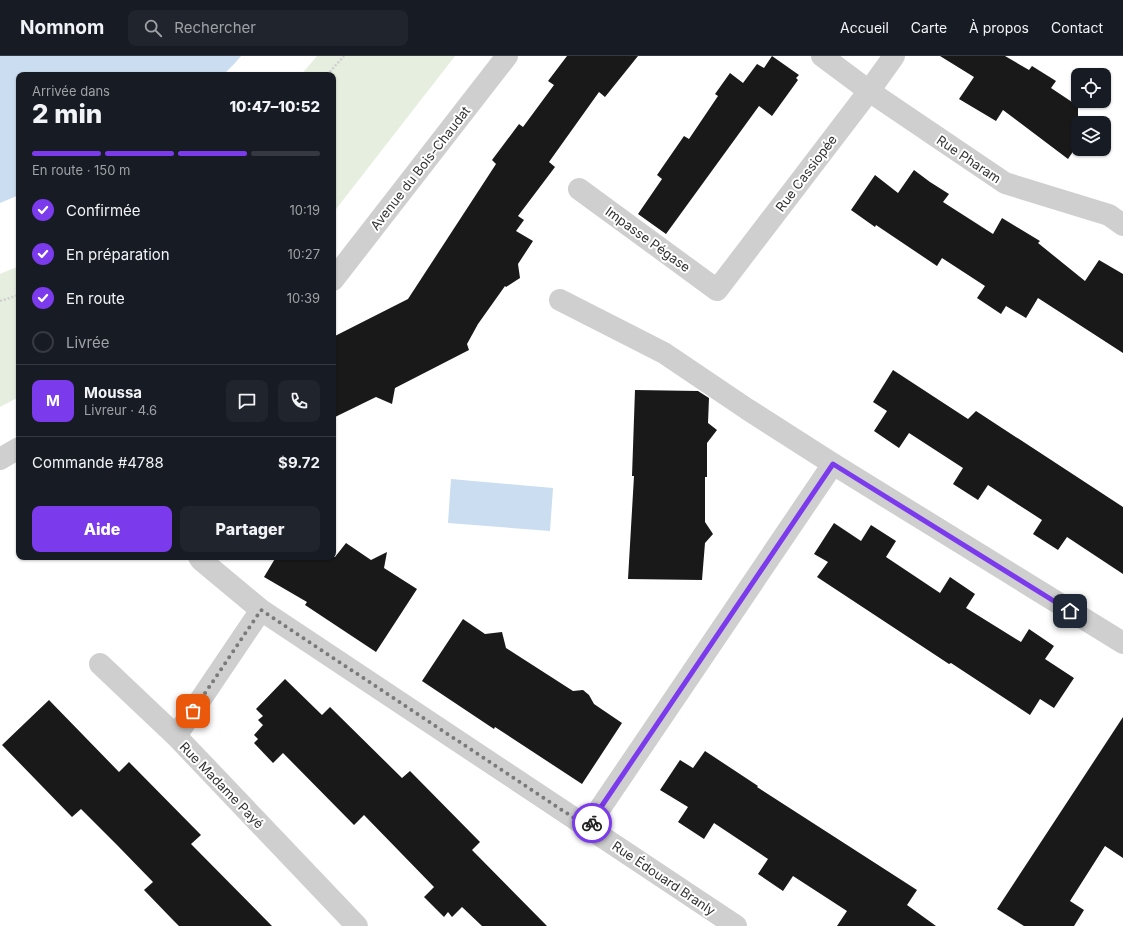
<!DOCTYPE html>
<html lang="fr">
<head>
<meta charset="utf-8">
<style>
	body { margin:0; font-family:Inter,sans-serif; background:#20242c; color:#f1f3f6; height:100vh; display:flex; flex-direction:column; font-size:15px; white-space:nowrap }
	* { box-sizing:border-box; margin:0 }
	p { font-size:13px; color:#9ea1a6 }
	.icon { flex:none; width:22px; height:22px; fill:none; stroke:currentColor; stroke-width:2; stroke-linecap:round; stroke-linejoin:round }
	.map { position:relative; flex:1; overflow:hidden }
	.panel { position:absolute; left:16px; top:16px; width:320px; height:488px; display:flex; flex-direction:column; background:#171b24; border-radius:8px; box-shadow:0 1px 3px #0004 }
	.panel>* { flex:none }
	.fabs { position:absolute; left:1071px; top:12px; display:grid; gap:8px }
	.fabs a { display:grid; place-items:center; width:40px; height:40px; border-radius:8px; background:#171b24; box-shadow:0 1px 3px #0004; font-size:20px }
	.pin { position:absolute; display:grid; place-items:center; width:34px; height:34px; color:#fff; margin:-17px; border-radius:8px; box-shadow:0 2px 6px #0006 }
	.courier { position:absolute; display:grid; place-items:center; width:40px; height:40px; margin:-20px; border:3px solid #7c3aed; border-radius:50%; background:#fff; color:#222; box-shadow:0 1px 5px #0007 }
	.summary em { font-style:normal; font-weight:800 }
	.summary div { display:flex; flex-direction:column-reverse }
	.summary { display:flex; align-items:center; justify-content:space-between; height:68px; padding:0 16px }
	h1 { font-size:26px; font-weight:800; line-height:30px }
	.bar { display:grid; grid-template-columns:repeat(4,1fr); gap:6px 4px; align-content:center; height:48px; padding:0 16px }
	.bar i { height:5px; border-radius:3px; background:#363941 }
	.bar .selected { background:#7c3aed }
	.bar p { grid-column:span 4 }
	.line { display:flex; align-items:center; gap:10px; padding:0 16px; border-top:1px solid #363941 }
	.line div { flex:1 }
	.round { display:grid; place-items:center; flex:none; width:42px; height:42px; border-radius:8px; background:#20242c }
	ol { padding:0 16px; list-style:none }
	li { display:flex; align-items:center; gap:12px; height:44px }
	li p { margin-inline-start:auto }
	li .icon { padding:4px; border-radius:50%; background:#7c3aed; color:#fff; stroke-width:4 }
	li:last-child { color:#9ea1a6 }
	li i { width:22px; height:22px; border:2px solid #363941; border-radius:50% }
	.primary-button { display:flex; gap:8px; margin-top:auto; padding:8px 16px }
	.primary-button a { flex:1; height:46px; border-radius:8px; background:#7c3aed; color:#fff; font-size:16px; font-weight:800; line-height:46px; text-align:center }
	.primary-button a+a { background:#20242c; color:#f1f3f6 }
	header { display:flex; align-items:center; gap:24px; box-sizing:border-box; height:56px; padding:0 20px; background:#171b24; border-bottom:1px solid #363941 }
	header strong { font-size:19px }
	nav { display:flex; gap:22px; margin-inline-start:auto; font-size:14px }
	.search { width:280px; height:36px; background:#20242c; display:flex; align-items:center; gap:10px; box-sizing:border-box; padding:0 14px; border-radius:8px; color:#9ea1a6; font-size:15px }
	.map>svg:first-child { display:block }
	.green { fill:#e6efdf }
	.water { fill:#cbddf0 }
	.building { fill:#191919 }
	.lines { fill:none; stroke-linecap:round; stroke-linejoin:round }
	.path { stroke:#cfcfcf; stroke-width:2.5; stroke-dasharray:2 2; stroke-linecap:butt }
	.minor { stroke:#cfcfcf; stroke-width:22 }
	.done { stroke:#7a7a7a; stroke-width:4; stroke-dasharray:0 7.2 }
	.route { stroke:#7c3aed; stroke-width:5 }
	.labels { text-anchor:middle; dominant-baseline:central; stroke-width:4; stroke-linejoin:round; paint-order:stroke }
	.street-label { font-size:13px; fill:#323232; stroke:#fff }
</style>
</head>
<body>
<header>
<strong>Nomnom</strong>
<div class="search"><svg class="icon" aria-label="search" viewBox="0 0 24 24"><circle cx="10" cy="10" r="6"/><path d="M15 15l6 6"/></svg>Rechercher</div>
<nav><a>Accueil</a><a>Carte</a><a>À propos</a><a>Contact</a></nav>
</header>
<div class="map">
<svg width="1123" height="870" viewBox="0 0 1123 870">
	<rect width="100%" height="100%" fill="#fff"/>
	<!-- green -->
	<g class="green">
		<path d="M317 0H455L333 157V19H301Z"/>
		<path d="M19 210V341L0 351V218Z"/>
	</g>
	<!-- water -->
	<g class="water">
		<path d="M0 0H241L235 7 223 19H19V139L0 147Z"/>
		<path d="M451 423 553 432 550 475 448 467Z"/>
	</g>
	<!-- building -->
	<g class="building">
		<path d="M567 0H638L605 41 599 36 549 106 555 111 518 160 524 164 516 175 533 185 518 208 520 222 506 231 505 230 478 268 467 288 469 294 395 332 392 348 376 341 333 362V281L408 243 496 108 492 104 519 68 523 71 554 29 548 25Z"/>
		<path d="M772 0 799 19 796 22 798 24 772 60 759 50 666 178 638 158 662 123 657 119 684 80 689 83 718 40 715 38 730 17 743 27 757 8 764 12Z"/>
		<path d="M940 0H1005L1029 14 1032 10 1056 25 1051 32 1078 50V88L1068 103 1003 54 996 65 959 43 974 21Z"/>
		<path d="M914 114 930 126 949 138 943 146 993 178 1002 162 1040 185 1038 187 1085 225 1099 204 1123 218V297L1038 242 1026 262 1006 250 1001 258 977 242 985 230 942 202 937 210 876 169 875 171 851 154 875 119 898 137Z"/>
		<path d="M893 314 968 363 976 355 1123 451V518L1067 481 1058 494 1033 478 1042 464 988 429 978 444 953 428 963 412 909 377 899 392 874 375 887 355 873 346Z"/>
		<path d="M635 334 698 335 709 342 708 367 717 374 707 387V421H705V466L713 478 705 487 702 524 628 523 634 420H632Z"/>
		<path d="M834 467 861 485 871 469 896 485 886 501 940 537 950 521 975 538 966 552 1021 586 1029 573 1054 590 1045 603 1074 622 1054 652 1040 643 1030 659 951 607 949 608 817 521 828 506 814 498Z"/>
		<path d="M346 487 371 504 387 496 384 512 417 533 376 596 305 549 307 546 264 521 276 501H335Z"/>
		<path d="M463 563 485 578 502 576 506 592 573 635 583 634 589 639 594 648 622 667 582 728 495 671 494 673 422 625Z"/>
		<path d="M285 623 322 659 330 651 402 722 410 715 480 786 472 794 547 870H482L462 851 452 861 448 856 444 861 424 841 434 831 364 759 354 769 283 697 273 707 254 687 258 683 254 679 263 669 258 664 263 660 256 653Z"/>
		<path d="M49 644 119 716 129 706 201 779 191 788 272 870H179L172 863 144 834 153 826 118 790 81 753 72 761 2 689Z"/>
		<path d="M1123 661V802L1105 790 1070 845 1084 854 1074 870H1024L997 853Z"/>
		<path d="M705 695 758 730 757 731 917 834 907 849 936 870H837L847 855 793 820 783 835 758 818 768 803 714 767 704 783 678 766 688 751 660 734 680 704 693 712Z"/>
	</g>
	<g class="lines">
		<!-- path -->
		<g class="path">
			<path d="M327 19 344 0"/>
			<path d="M0 245 19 239"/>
		</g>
		<!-- minor -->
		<g class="minor">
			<path d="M822 0 869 35 1005 127 1109 159 1123 169"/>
			<path d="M579 133 717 234 869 35 894 0"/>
			<path d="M333 224 507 0"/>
			<path d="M560 244 664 297 747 353 833 408 1123 587"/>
			<path d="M0 403 19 392"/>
			<path d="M199 501 201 504 261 554 736 870"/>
			<path d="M261 554 176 680 357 870"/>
			<path d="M100 608 176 680"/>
			<path d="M589 772 601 751 833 408"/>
		</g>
	</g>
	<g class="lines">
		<!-- done -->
		<path class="done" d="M193 655 261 554 589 772 592 767"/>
		<!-- route -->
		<path class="route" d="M592 767 601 751 833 408 1070 555"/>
	</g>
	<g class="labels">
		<!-- street labels -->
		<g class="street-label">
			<text transform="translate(969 103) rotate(34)">Rue Pharam</text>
			<text transform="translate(420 112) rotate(-52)">Avenue du Bois-Chaudat</text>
			<text transform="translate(806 117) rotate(-53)">Rue Cassiopée</text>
			<text transform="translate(648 183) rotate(36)">Impasse Pégase</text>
			<text transform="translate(222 729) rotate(46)">Rue Madame Payé</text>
			<text transform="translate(664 822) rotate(34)">Rue Édouard Branly</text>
		</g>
	</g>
</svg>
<div class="fabs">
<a><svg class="icon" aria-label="locate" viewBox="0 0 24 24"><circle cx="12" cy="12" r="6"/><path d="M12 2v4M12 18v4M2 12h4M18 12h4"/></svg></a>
<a><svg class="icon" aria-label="layers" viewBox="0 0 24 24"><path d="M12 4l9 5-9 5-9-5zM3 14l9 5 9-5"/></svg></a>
</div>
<div class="pin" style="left:193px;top:655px;background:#ea580c"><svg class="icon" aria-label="bag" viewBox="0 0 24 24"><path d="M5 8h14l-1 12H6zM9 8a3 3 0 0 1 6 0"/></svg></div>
<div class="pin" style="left:1070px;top:555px;background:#1f2937"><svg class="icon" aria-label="home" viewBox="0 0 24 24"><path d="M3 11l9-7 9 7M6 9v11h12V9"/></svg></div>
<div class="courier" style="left:592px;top:767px"><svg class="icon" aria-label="bike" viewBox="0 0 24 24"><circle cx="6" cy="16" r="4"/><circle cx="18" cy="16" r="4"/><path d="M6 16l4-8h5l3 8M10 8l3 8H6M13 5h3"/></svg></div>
<section class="panel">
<div class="summary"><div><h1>2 min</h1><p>Arrivée dans</p></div><em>10:47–10:52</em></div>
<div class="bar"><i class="selected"></i><i class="selected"></i><i class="selected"></i><i></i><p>En route · 150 m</p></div>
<ol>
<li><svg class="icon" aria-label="check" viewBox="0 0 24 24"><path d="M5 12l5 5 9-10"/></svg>Confirmée<p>10:19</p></li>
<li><svg class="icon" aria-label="check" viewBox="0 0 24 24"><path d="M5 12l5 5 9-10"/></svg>En préparation<p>10:27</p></li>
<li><svg class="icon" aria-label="check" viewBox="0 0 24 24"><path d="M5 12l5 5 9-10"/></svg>En route<p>10:39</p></li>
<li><i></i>Livrée</li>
</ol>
<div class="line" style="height:72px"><b class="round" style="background:#7c3aed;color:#fff">M</b><div><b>Moussa</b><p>Livreur · 4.6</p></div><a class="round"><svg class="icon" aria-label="chat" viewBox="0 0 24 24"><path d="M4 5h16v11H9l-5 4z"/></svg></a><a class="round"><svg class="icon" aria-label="phone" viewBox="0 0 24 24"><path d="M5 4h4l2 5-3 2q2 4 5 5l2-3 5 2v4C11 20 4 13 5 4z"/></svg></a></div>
<div class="line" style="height:52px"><div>Commande #4788</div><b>$9.72</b></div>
<div class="primary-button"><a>Aide</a><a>Partager</a></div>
</section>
</div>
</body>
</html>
